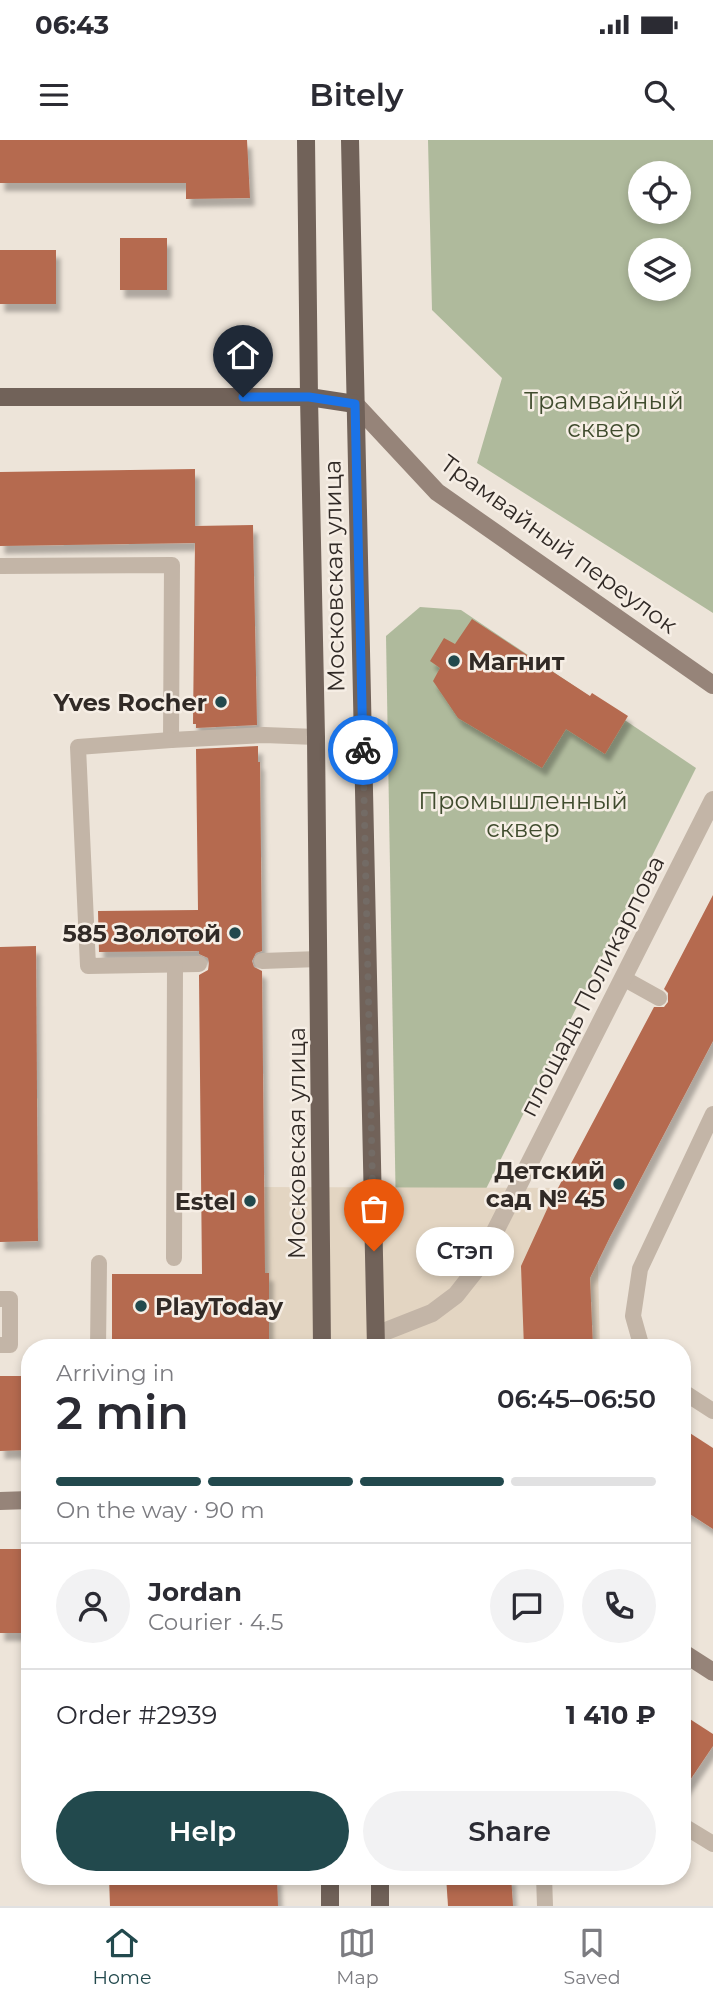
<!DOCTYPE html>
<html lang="en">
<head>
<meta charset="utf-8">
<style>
	body { margin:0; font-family:Montserrat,sans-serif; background:#f2f2f3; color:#2b2b33; height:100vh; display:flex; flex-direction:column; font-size:26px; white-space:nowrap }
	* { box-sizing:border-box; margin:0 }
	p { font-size:23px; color:#7c7c81 }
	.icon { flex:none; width:38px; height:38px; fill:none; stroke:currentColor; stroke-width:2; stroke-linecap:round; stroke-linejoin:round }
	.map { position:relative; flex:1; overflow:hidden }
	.drawer { position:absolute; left:21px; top:1199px; width:670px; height:546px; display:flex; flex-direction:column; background:#fff; border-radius:28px; box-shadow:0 4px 10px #0003 }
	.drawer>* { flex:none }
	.buttons { position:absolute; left:628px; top:21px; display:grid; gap:14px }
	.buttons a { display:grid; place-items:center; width:63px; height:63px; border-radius:50%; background:#fff; box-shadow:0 4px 10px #0003; font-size:35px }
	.pin { position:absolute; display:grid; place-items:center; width:60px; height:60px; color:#fff; margin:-72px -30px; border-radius:50% 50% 50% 0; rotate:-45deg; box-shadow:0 0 7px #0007 }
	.pin .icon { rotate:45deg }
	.courier { position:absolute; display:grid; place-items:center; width:70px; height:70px; margin:-35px; border:5px solid #1a73e8; border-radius:50%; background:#fff; color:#222; box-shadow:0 2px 9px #0007 }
	.bubble { position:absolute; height:49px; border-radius:24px; background:#fff; box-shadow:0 4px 10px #0003; font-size:23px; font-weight:600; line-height:49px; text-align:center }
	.head em { font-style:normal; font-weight:600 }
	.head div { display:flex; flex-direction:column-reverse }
	.head { display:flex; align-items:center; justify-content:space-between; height:119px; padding:0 35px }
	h1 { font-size:46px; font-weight:600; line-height:52px }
	.bar { display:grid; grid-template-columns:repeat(4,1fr); gap:10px 7px; align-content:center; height:84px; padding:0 35px }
	.bar i { height:9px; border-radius:5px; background:#e1e1e2 }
	.bar .current { background:#22494d }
	.bar p { grid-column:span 4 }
	.line { display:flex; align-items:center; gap:18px; padding:0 35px; border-top:2px solid #e1e1e2 }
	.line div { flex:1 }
	.round { display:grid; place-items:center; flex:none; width:74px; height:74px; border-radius:37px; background:#f2f2f3 }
	.action { display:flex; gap:14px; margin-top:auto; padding:14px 35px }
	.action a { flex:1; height:80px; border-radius:42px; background:#22494d; color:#fff; font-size:28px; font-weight:600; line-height:80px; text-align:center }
	.action a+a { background:#f2f2f3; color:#2b2b33 }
	.status { display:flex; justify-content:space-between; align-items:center; height:49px; padding:0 35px; background:#fff; direction:ltr }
	.status svg { height:19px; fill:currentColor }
	header { display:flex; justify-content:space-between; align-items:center; height:91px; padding:0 35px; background:#fff; font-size:32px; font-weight:600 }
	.menu { display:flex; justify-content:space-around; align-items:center; height:98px; border-top:2px solid #e1e1e2; background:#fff; font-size:19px; color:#7c7c81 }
	.menu a { display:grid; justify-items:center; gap:4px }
	.menu .current { color:#22494d }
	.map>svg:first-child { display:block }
	.green { fill:#afba9c; fill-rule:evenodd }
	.plaza { fill:#e3d5c2 }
	.building { fill:#b56a4f; filter:url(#shadow) }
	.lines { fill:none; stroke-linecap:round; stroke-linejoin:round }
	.lane { stroke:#c3b5a7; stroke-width:16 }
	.street { stroke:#c3b5a7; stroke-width:18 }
	.secondary { stroke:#968479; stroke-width:18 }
	.primary { stroke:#716259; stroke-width:18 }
	.done { stroke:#736b65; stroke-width:7; stroke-dasharray:0 12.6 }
	.route { stroke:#1a73e8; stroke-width:9 }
	.poi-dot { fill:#22494d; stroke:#f6eee5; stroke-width:2.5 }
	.labels { text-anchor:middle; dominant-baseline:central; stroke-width:5; stroke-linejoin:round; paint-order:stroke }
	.park-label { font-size:24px; fill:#404c2e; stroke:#f6eee5 }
	.street-label { font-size:24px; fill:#312a26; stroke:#f6eee5 }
	.poi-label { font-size:24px; font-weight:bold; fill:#312a26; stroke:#f6eee5; text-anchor:end }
</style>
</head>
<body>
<div class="status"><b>06:43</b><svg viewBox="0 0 49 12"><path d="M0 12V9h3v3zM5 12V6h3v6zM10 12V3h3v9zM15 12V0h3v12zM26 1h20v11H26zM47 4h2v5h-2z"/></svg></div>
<header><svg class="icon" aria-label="menu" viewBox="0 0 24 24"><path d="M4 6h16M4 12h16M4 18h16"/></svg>Bitely<svg class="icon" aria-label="search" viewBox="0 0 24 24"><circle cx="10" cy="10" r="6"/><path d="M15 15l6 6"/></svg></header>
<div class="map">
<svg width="713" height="1766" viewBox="0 0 713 1766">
	<defs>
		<filter id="shadow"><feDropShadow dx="4.5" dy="8" stdDeviation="2" flood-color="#0004"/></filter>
	</defs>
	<rect width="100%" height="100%" fill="#ede4d9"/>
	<!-- green -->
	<g class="green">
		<path d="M428 0H713V473L477 323 502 238 432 170ZM640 33H679V72H640ZM640 110H679V149H640Z"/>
		<path d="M420 467 461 470 696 628 443 1135H397L386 496Z"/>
	</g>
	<!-- plaza -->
	<path class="plaza" d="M226 1047 596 1048 600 1207 225 1208Z"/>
	<!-- building -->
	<g class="building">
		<path d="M0 0H247L250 58 186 59V43H0Z"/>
		<rect x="120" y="98" width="47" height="52"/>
		<rect x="0" y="110" width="56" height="54"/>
		<path d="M195 329V386L253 385 257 585 196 588V584H193L195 403 0 406V332Z"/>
		<path d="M472 479 590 556 592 553 628 576 605 614 566 589 542 628 458 578 433 541 440 528 430 521 444 498 455 504Z"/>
		<path d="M258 606V622H260L262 811 256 813 252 821 254 827 262 831 265 1133H269V1208H112V1134H202L199 835 208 830 209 823 208 818 199 814V811L99 812 98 771 198 770 196 609Z"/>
		<path d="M713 755V901L610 1097 590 1138 593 1208H524L521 1126 549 1065 654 867H664L668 862V853L664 849Z"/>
		<path d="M36 806 38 1101 0 1102V807Z"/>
		<path d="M0 1236H30V1310L0 1311Z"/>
		<path d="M682 1288 713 1308V1389L682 1369Z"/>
		<rect x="0" y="1409" width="30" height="84"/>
		<path d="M682 1574 713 1594V1606L682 1652Z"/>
		<path d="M109 1736H277L278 1766H110Z"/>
		<path d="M446 1736H511L513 1766H448Z"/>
	</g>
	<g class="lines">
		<!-- lane -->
		<g class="lane">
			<path d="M0 426 172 425 171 600 264 595 316 597"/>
			<path d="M171 600 78 607 88 826 199 824"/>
			<path d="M262 821 319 819"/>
			<path d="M623 838 659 858"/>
			<path d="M174 1118 175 825"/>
			<path d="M0 1159H10V1205H0"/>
			<path d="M98 1208 99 1123"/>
			<path d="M642 1208 633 1176 640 1129 713 974"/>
			<path d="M682 1251 713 1271"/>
			<path d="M682 1685 713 1704"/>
			<path d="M544 1736 545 1766"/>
		</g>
		<!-- street -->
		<path class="street" d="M376 1195 432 1173 456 1155 475 1131 713 660"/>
		<!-- secondary -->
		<g class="secondary">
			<path d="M355 264 437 352 713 545"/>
			<path d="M0 1361 30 1360"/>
			<path d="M682 1512 713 1532"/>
		</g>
		<!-- primary -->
		<g class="primary">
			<path d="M306 0 309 257 316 597 322 1208"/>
			<path d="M350 0 376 1208"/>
			<path d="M0 257H309L355 264"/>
			<path d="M330 1736V1766"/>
			<path d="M380 1736V1766"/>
		</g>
	</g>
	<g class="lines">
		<!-- done -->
		<path class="done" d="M363 610 374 1111"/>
		<!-- route -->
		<path class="route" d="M243 257H309L355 264 363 610"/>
	</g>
	<!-- markers -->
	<g class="poi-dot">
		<circle cx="454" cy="521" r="7"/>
		<circle cx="221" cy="562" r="7"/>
		<circle cx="235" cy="793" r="7"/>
		<circle cx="619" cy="1044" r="7"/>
		<circle cx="250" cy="1061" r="7"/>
		<circle cx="141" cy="1166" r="7"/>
	</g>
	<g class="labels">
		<!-- park labels -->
		<g class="park-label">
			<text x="604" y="260">Трамвайный<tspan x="604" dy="28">сквер</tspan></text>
			<text x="523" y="660">Промышленный<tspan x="523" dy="28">сквер</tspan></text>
		</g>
		<!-- street labels -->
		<g class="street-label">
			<text transform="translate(559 404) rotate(36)">Трамвайный переулок</text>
			<text transform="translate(334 436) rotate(-91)">Московская улица</text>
			<text transform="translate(592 846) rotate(-63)">площадь Поликарпова</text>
			<text transform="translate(296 1003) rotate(-90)">Московская улица</text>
		</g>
		<!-- poi labels -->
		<g class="poi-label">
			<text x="468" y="521" text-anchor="start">Магнит</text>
			<text x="207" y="562">Yves Rocher</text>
			<text x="221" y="793">585 Золотой</text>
			<text x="605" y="1030">Детский<tspan x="605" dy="28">сад № 45</tspan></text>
			<text x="236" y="1061">Estel</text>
			<text x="155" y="1166" text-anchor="start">PlayToday</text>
		</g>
	</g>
</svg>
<div class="buttons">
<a><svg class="icon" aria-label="locate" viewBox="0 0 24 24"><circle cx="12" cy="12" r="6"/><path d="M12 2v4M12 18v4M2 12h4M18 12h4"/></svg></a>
<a><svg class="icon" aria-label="layers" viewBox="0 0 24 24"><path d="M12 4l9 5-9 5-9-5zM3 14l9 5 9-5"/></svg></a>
</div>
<div class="pin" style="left:374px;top:1111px;background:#ea580c"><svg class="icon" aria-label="bag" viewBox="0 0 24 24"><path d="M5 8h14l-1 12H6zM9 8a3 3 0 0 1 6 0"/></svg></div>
<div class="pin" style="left:243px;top:257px;background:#1f2937"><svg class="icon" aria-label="home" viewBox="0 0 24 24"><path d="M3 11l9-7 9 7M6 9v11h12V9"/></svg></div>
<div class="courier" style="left:363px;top:610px"><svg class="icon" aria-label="bike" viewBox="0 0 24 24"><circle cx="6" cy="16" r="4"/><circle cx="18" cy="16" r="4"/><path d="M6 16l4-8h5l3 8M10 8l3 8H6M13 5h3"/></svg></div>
<div class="bubble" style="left:416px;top:1087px;width:98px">Стэп</div>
<section class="drawer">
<div class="head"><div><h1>2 min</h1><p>Arriving in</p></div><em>06:45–06:50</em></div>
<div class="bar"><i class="current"></i><i class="current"></i><i class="current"></i><i></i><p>On the way · 90 m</p></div>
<div class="line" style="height:126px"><a class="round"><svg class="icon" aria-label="person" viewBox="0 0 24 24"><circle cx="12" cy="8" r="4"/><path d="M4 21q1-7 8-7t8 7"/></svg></a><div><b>Jordan</b><p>Courier · 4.5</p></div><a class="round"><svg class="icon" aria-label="chat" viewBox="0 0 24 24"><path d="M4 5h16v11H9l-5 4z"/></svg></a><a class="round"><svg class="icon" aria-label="phone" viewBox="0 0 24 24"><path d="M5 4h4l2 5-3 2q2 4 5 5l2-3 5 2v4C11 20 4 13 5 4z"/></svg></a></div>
<div class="line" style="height:91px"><div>Order #2939</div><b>1 410 ₽</b></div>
<div class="action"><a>Help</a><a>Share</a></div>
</section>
</div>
<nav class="menu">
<a class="current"><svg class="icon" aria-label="home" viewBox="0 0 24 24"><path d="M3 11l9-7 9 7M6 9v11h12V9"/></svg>Home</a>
<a><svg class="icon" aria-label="map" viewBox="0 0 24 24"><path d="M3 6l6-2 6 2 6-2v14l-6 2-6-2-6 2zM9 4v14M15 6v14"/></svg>Map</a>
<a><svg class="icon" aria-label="saved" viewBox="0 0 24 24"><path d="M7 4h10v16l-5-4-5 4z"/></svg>Saved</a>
</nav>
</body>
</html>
